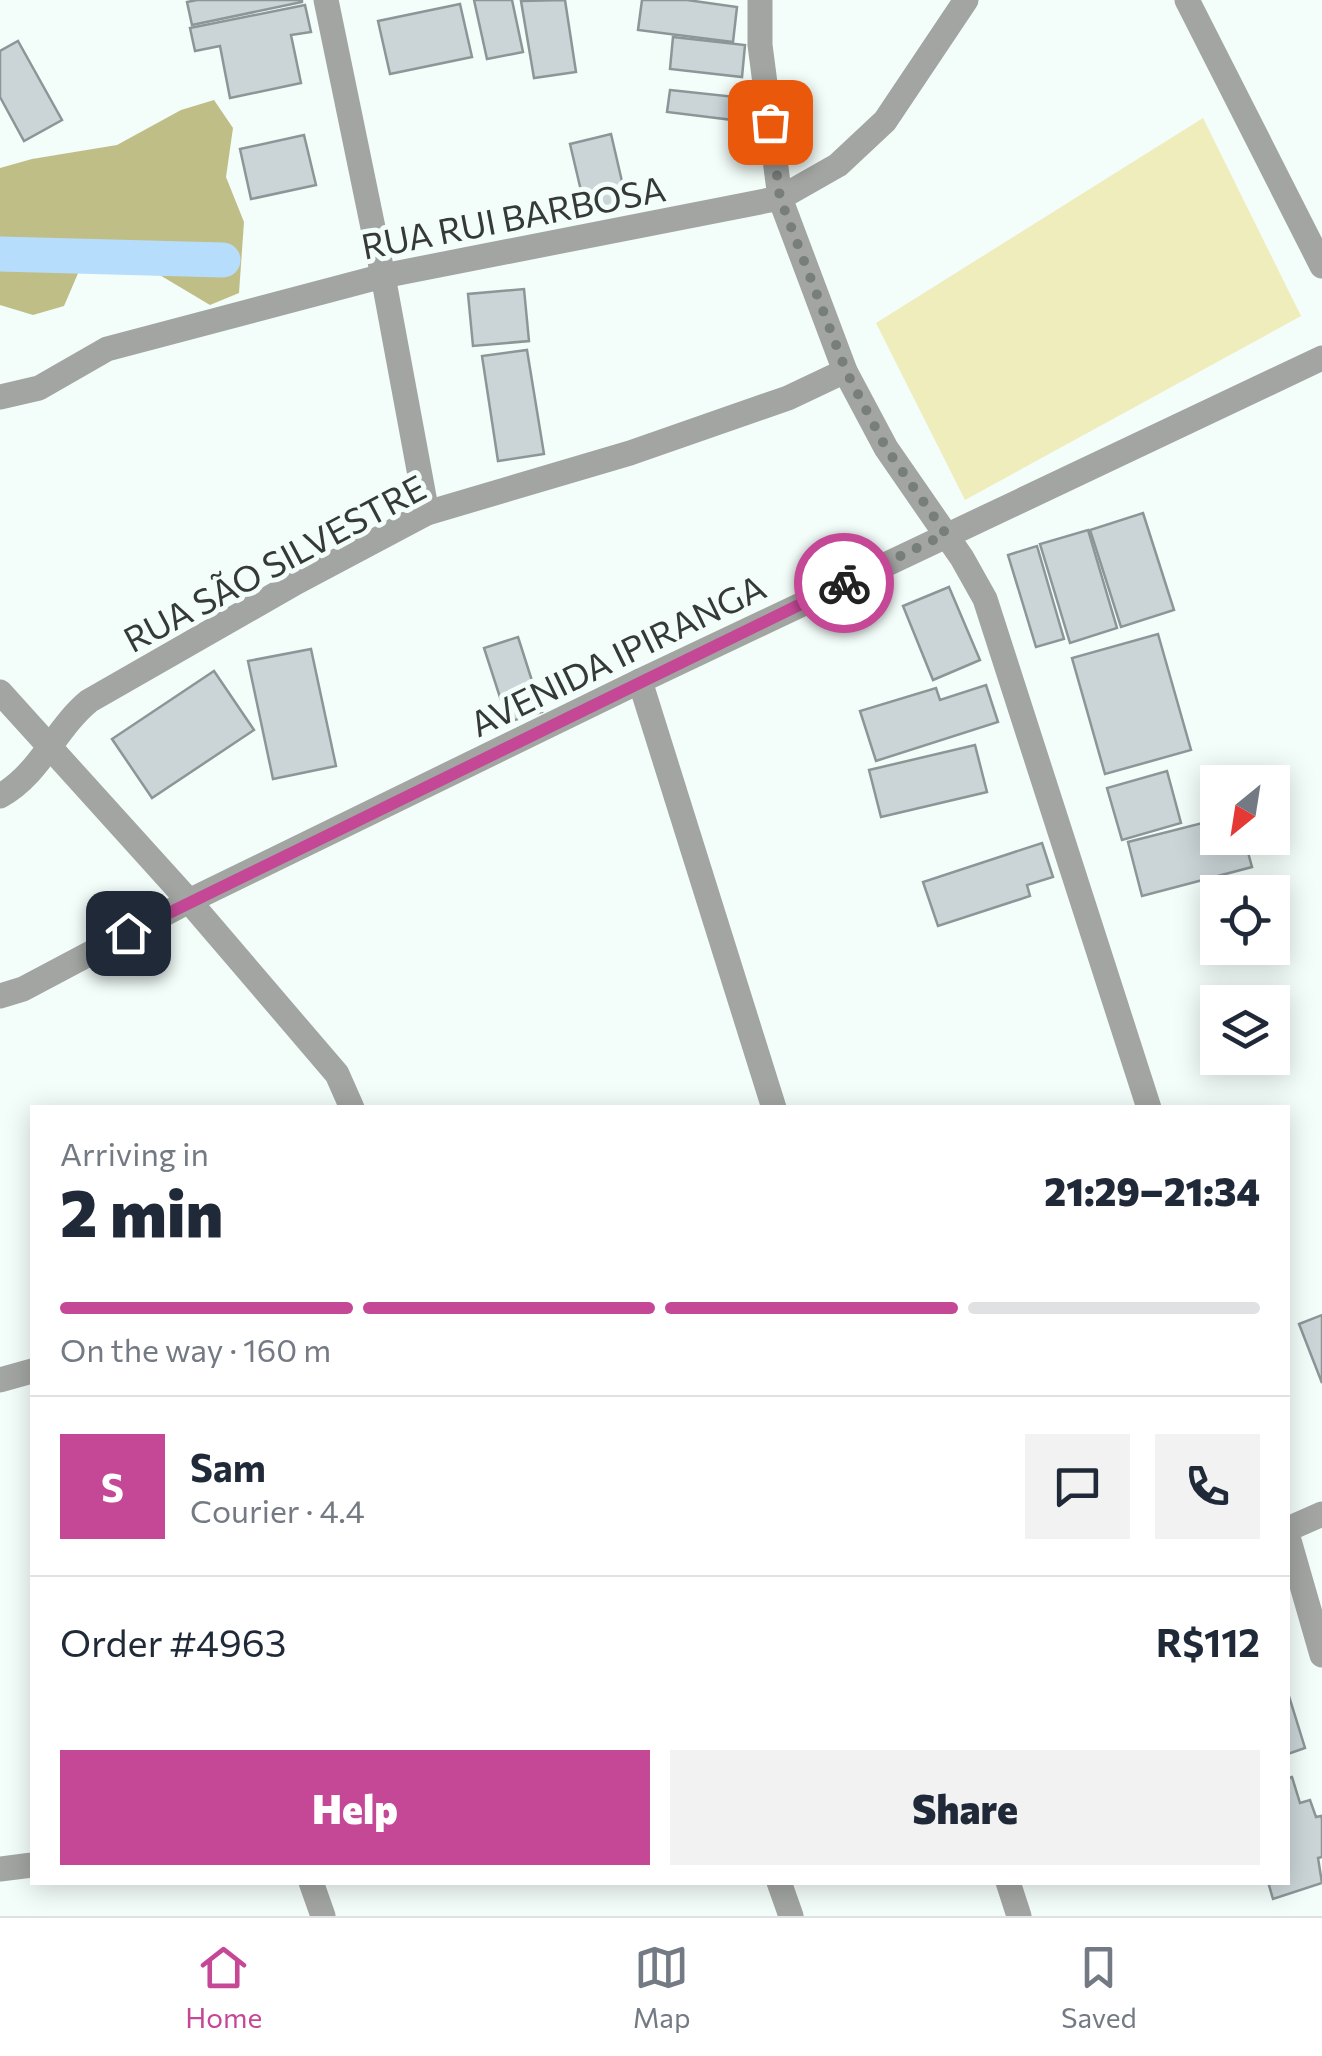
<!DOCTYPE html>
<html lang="en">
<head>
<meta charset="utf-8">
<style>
	body { margin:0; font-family:Commissioner,sans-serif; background:#f2f2f3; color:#1f2937; height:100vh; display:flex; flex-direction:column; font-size:38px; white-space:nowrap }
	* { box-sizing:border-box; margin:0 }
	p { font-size:32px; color:#747a83 }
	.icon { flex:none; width:55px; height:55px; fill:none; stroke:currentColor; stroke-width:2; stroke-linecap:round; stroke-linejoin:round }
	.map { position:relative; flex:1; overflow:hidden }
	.drawer { position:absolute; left:30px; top:1105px; width:1260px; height:780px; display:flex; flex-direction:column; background:#fff; border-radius:0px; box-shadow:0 5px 25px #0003 }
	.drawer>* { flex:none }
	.needle { width:65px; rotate:210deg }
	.controls { position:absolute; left:1200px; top:765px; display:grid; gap:20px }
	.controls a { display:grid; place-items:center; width:90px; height:90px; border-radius:0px; background:#fff; box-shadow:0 5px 25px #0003; font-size:50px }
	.pin { position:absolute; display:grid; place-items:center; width:85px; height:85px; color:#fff; margin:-42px; border-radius:20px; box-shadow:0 5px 15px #0006 }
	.courier { position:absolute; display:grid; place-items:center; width:100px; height:100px; margin:-50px; border:8px solid #c54897; border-radius:50%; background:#fff; color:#222; box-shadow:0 2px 12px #0007 }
	.summary em { font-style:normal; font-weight:800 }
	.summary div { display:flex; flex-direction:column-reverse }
	.summary { display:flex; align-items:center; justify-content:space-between; height:170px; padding:0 30px }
	h1 { font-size:65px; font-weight:800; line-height:75px }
	.bar { display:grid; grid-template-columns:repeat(4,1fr); gap:15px 10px; align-content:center; height:120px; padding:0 30px }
	.bar i { height:12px; border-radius:8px; background:#e0e1e3 }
	.bar .active { background:#c54897 }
	.bar p { grid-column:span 4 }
	.line { display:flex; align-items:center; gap:25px; padding:0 30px; border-top:2px solid #e0e1e3 }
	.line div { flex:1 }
	.round { display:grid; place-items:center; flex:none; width:105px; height:105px; border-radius:0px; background:#f2f2f3 }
	.cta { display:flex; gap:20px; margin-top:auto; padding:20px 30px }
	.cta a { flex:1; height:115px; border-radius:0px; background:#c54897; color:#fff; font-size:40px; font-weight:800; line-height:115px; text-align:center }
	.cta a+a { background:#f2f2f3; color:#1f2937 }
	.tabs { display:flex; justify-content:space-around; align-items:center; height:140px; border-top:2px solid #e0e1e3; background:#fff; font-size:28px; color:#747a83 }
	.tabs a { display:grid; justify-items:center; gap:5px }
	.tabs .active { color:#c54897 }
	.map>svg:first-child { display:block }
	.green { fill:#efedbc }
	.forest { fill:#c0be87 }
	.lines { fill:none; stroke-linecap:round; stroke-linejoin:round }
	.canal { stroke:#b7ddfc; stroke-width:35 }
	.building { fill:#cbd5d7; stroke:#8c9697; stroke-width:2.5 }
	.minor { stroke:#a2a5a2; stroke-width:25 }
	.tertiary { stroke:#a2a5a2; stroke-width:25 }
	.done { stroke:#787e7c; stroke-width:10; stroke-dasharray:0 18 }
	.route { stroke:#c54897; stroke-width:12 }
	.labels { text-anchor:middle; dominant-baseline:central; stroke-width:10; stroke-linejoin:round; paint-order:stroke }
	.street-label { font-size:35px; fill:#353938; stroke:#f3fdfa }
</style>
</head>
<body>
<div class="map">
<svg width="1322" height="1916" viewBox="0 0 1322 1916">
	<rect width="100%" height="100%" fill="#f3fdfa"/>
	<!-- green -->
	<path class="green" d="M1203 118 1301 316 965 500 876 323Z"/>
	<!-- forest -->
	<path class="forest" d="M214 100 233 128 226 177 244 222 239 293 210 305 153 271H79L64 306 33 315 0 305V168L32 159 117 145 181 110Z"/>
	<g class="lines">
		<!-- canal -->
		<path class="canal" d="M0 254 223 260"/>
	</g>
	<!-- building -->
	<g class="building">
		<path d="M197 0H302V2L192 25 187 2Z"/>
		<path d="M474 0H512L523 52 487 59Z"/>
		<path d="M565 0 576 72 534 78 521 1Z"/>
		<path d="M642 0H687L737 7 733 42 638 30Z"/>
		<path d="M460 4 472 57 390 74 378 21Z"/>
		<path d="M305 5 311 32 291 35 301 83 230 98 220 46 195 51 190 28Z"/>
		<path d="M673 37 745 45 742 77 670 69Z"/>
		<path d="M18 41 62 120 24 141 0 97V51Z"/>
		<path d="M670 90 736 97 733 120 667 112Z"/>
		<path d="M611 134 627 203 586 212 570 144Z"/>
		<path d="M304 135 316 185 251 199 240 149Z"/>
		<path d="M524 289 529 341 473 346 468 294Z"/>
		<path d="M527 350 544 454 498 461 482 356Z"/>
		<path d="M1143 513 1174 610 1121 627 1090 530Z"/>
		<path d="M1088 530 1117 628 1070 643 1040 544Z"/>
		<path d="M1037 546 1064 639 1036 647 1008 555Z"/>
		<path d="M949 587 980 660 933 680 903 606Z"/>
		<path d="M1158 634 1191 750 1105 774 1072 658Z"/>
		<path d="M518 637 542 712 508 722 484 648Z"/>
		<path d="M311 649 336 766 273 779 248 661Z"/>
		<path d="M214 671 254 730 152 798 112 739Z"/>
		<path d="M986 685 998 722 876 761 860 711 936 688 940 700Z"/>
		<path d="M975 745 987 792 881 817 869 770Z"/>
		<path d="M1167 771 1181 823 1122 840 1107 788Z"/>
		<path d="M1218 819V838H1244L1252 867 1142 896 1128 842Z"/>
		<path d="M1042 843 1053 877 1027 885 1030 896 938 926 923 882Z"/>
		<path d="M1322 1315V1383L1299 1324Z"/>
		<path d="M1288 1693 1305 1748 1288 1754Z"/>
		<path d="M1292 1777 1300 1803 1310 1800 1316 1817 1321 1816 1322 1819V1857L1318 1858 1322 1883 1273 1899 1268 1882H1288V1778Z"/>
	</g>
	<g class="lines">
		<!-- minor -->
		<g class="minor">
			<path d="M326 0 383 276 427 513"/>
			<path d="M760 0V45L780 198 845 371 886 448 962 558 985 599 1149 1108"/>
			<path d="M1187 0 1322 266"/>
			<path d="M0 397 39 388 107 349 383 276 780 198 838 165 885 121 966 0"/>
			<path d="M640 681 774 1108"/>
			<path d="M0 692 189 901 337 1074 352 1108"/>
			<path d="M0 796C40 774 55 729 89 701L297 582 427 513 630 453 788 398 845 371"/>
			<path d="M0 1380 32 1371"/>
			<path d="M1288 1537 1322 1655"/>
			<path d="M311 1882 323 1916"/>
			<path d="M779 1882 791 1916"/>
			<path d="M1008 1882 1019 1916"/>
		</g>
		<!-- tertiary -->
		<g class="tertiary">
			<path d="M0 996 23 989 189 901 640 681 1322 358"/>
			<path d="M1288 1529 1322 1514"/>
			<path d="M0 1869 32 1865"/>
		</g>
	</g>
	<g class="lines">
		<!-- done -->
		<path class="done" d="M770 122 780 198 846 371 886 448 946 534 844 583"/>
		<!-- route -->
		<path class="route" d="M128 933 844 583"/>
	</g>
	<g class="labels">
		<!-- street labels -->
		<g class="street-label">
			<text transform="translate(513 216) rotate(-11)">RUA RUI BARBOSA</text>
			<text transform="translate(274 562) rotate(-28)">RUA SÃO SILVESTRE</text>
			<text transform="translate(617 654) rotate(-26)">AVENIDA IPIRANGA</text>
		</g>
	</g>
</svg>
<div class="controls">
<a><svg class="needle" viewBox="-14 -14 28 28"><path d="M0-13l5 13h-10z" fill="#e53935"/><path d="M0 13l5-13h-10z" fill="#747a83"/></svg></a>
<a><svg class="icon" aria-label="locate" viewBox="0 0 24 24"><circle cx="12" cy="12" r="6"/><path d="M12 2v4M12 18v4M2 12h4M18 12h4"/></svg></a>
<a><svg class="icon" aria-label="layers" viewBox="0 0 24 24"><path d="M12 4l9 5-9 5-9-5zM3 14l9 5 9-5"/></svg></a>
</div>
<div class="pin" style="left:770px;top:122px;background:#ea580c"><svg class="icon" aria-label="bag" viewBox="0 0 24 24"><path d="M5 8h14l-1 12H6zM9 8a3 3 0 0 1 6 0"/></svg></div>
<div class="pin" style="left:128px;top:933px;background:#1f2937"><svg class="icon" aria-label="home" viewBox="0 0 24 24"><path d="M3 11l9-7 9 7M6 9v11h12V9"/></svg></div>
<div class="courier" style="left:844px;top:583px"><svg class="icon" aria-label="bike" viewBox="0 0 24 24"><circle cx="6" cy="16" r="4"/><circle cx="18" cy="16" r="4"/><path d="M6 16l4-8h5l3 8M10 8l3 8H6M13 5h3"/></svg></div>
<section class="drawer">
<div class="summary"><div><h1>2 min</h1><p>Arriving in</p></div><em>21:29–21:34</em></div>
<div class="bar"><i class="active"></i><i class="active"></i><i class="active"></i><i></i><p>On the way · 160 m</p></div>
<div class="line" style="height:180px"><b class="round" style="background:#c54897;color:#fff">S</b><div><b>Sam</b><p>Courier · 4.4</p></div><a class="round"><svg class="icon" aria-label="chat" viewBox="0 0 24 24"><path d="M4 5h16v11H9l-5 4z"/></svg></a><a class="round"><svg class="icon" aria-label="phone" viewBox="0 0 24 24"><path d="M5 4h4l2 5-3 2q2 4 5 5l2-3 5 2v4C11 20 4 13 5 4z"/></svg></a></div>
<div class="line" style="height:130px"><div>Order #4963</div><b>R$112</b></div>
<div class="cta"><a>Help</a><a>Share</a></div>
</section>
</div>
<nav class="tabs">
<a class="active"><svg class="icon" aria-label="home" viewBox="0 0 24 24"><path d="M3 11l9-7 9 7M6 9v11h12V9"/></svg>Home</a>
<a><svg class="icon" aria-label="map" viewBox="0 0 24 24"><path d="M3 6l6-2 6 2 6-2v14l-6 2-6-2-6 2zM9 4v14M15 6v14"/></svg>Map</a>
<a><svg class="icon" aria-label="saved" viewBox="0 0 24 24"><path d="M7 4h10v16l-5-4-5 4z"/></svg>Saved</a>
</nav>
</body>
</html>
